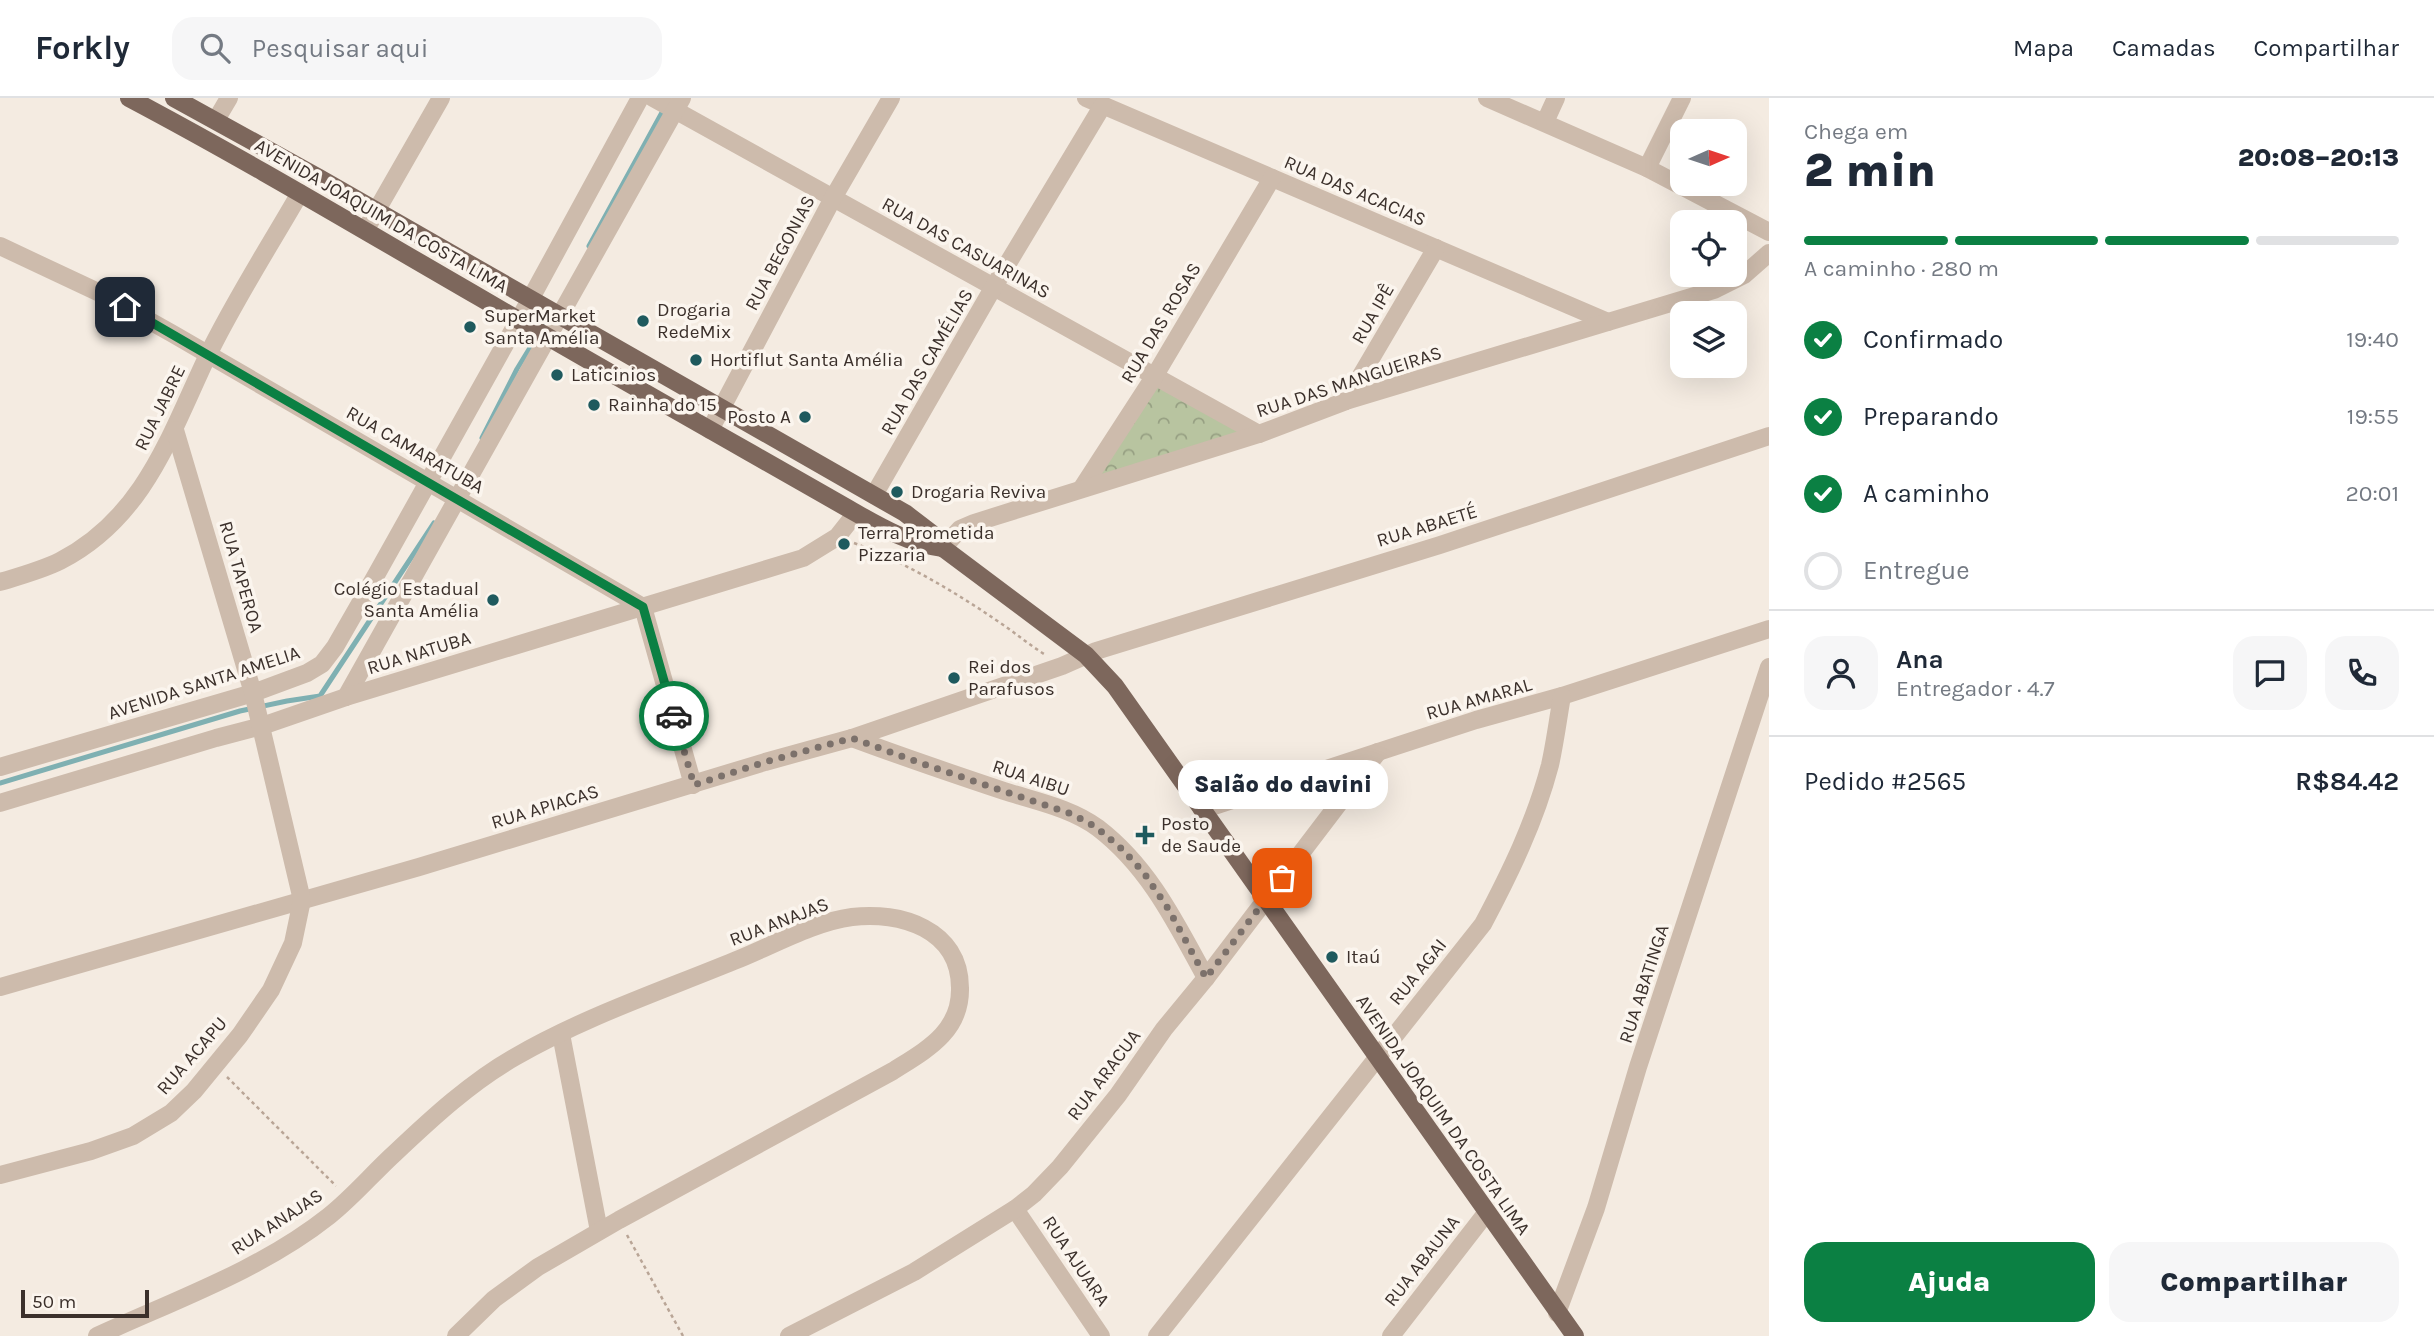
<!DOCTYPE html>
<html lang="pt">
<head>
<meta charset="utf-8">
<style>
	body { margin:0; font-family:Karla,sans-serif; background:#f6f6f7; color:#1f2937; height:100vh; display:flex; flex-direction:column; font-size:26px; white-space:nowrap }
	* { box-sizing:border-box; margin:0 }
	p { font-size:23px; color:#747a83 }
	.icon { flex:none; width:38px; height:38px; fill:none; stroke:currentColor; stroke-width:2; stroke-linecap:round; stroke-linejoin:round }
	.map { position:relative; flex:1; overflow:hidden }
	.drawer { display:flex; flex-direction:column; background:#fff; width:665px }
	.drawer>* { flex:none }
	.needle { width:46px; rotate:87deg }
	.buttons { position:absolute; left:1670px; top:21px; display:grid; gap:14px }
	.buttons a { display:grid; place-items:center; width:77px; height:77px; border-radius:14px; background:#fff; box-shadow:0 7px 28px #0002; font-size:35px }
	.scale { position:absolute; left:21px; bottom:18px; width:128px; box-sizing:border-box; padding-left:7px; border:4px solid #3b302b; border-top:0; font-size:19px; line-height:24px; white-space:nowrap; color:#3b302b; -webkit-text-stroke:5px #fbf5ee; paint-order:stroke }
	.pin { position:absolute; display:grid; place-items:center; width:60px; height:60px; color:#fff; margin:-30px; border-radius:14px; box-shadow:0 4px 10px #0006 }
	.courier { position:absolute; display:grid; place-items:center; width:70px; height:70px; margin:-35px; border:5px solid #0b8043; border-radius:50%; background:#fff; color:#222; box-shadow:0 2px 9px #0007 }
	.bubble { position:absolute; height:49px; border-radius:21px; background:#fff; box-shadow:0 7px 28px #0002; font-size:23px; font-weight:800; line-height:49px; text-align:center }
	.headline em { font-style:normal; font-weight:800 }
	.headline div { display:flex; flex-direction:column-reverse }
	.headline { display:flex; align-items:center; justify-content:space-between; height:119px; padding:0 35px }
	h1 { font-size:46px; font-weight:800; line-height:52px }
	.bar { display:grid; grid-template-columns:repeat(4,1fr); gap:10px 7px; align-content:center; height:84px; padding:0 35px }
	.bar i { height:9px; border-radius:5px; background:#e0e1e3 }
	.bar .selected { background:#0b8043 }
	.bar p { grid-column:span 4 }
	.line { display:flex; align-items:center; gap:18px; padding:0 35px; border-top:2px solid #e0e1e3 }
	.line div { flex:1 }
	.round { display:grid; place-items:center; flex:none; width:74px; height:74px; border-radius:21px; background:#f6f6f7 }
	ol { padding:0 35px; list-style:none }
	li { display:flex; align-items:center; gap:21px; height:77px }
	li p { margin-inline-start:auto }
	li .icon { padding:7px; border-radius:50%; background:#0b8043; color:#fff; stroke-width:4 }
	li:last-child { color:#747a83 }
	li i { width:38px; height:38px; border:4px solid #e0e1e3; border-radius:50% }
	.button { display:flex; gap:14px; margin-top:auto; padding:14px 35px }
	.button a { flex:1; height:80px; border-radius:21px; background:#0b8043; color:#fff; font-size:28px; font-weight:800; line-height:80px; text-align:center }
	.button a+a { background:#f6f6f7; color:#1f2937 }
	header { display:flex; align-items:center; gap:42px; box-sizing:border-box; height:98px; padding:0 35px; background:#fff; border-bottom:2px solid #e0e1e3 }
	header strong { font-size:33px }
	nav { display:flex; gap:38px; margin-inline-start:auto; font-size:24px }
	.search { width:490px; height:63px; background:#f6f6f7; display:flex; align-items:center; gap:18px; box-sizing:border-box; padding:0 24px; border-radius:21px; color:#747a83; font-size:26px }
	main { display:flex; flex:1; min-height:0 }
	.map>svg:first-child { display:block }
	.park { fill:url(#park-crowns) }
	.lines { fill:none; stroke-linecap:round; stroke-linejoin:round }
	.stream { stroke:#7fb0b2; stroke-width:5 }
	.path { stroke:#b9a596; stroke-width:2.5; stroke-dasharray:3.5 3.5; stroke-linecap:butt }
	.minor { stroke:#cdbbac; stroke-width:18 }
	.major { stroke:#7d675c; stroke-width:18 }
	.done { stroke:#7c716b; stroke-width:7; stroke-dasharray:0 12.6 }
	.route { stroke:#0b8043; stroke-width:9 }
	.poi-dot { fill:#1f5a5e; stroke:#fbf5ee; stroke-width:2.5 }
	.labels { text-anchor:middle; dominant-baseline:central; stroke-width:7; stroke-linejoin:round; paint-order:stroke }
	.street-label { font-size:19px; fill:#3b302b; stroke:#fbf5ee }
	.poi-label { font-size:19px; fill:#3b302b; stroke:#fbf5ee; text-anchor:start }
</style>
</head>
<body>
<header>
<strong>Forkly</strong>
<div class="search"><svg class="icon" aria-label="search" viewBox="0 0 24 24"><circle cx="10" cy="10" r="6"/><path d="M15 15l6 6"/></svg>Pesquisar aqui</div>
<nav><a>Mapa</a><a>Camadas</a><a>Compartilhar</a></nav>
</header>
<main>
<div class="map">
<svg width="1769" height="1238" viewBox="0 0 1769 1238">
	<defs>
		<pattern id="park-crowns" width="20" height="18" patternUnits="userSpaceOnUse" patternTransform="scale(1.75)"><rect width="20" height="18" fill="#b8c4a0"/><path d="M2 6a3 3 0 1 1 6 0M12 15a3 3 0 1 1 6 0" fill="none" stroke="#97a083"/></pattern>
	</defs>
	<rect width="100%" height="100%" fill="#f4ebe1"/>
	<!-- park -->
	<path class="park" d="M1155 281 1256 337 1093 387Z"/>
	<g class="lines">
		<!-- stream -->
		<g class="stream">
			<path d="M589 148 665 9"/>
			<path d="M482 340 517 271 550 217"/>
			<path d="M0 685 240 613 287 603 320 598 434 425"/>
		</g>
		<!-- path -->
		<g class="path">
			<path d="M854 445C904 464 952 492 996 522 1013 533 1028 546 1044 556"/>
			<path d="M227 979 336 1088"/>
			<path d="M627 1137 683 1238"/>
		</g>
		<!-- minor -->
		<g class="minor">
			<path d="M653 0 1259 336"/>
			<path d="M1086 0 1608 224"/>
			<path d="M1487 0 1647 70 1769 134"/>
			<path d="M216 22 229 0"/>
			<path d="M1545 24 1556 0"/>
			<path d="M1647 70 1682 0"/>
			<path d="M366 131 441 0"/>
			<path d="M0 148 100 195 173 236 643 509 693 687"/>
			<path d="M1346 303 1436 150"/>
			<path d="M710 332 833 100 891 0"/>
			<path d="M1082 390 1154 279 1272 80"/>
			<path d="M874 397 993 190 1103 7"/>
			<path d="M943 450 960 431 974 425 1259 336 1346 303 1714 192 1744 177 1769 155"/>
			<path d="M0 484C20 478 42 472 60 463 144 420 170 337 207 259 234 203 269 149 300 95"/>
			<path d="M346 599 682 0"/>
			<path d="M852 640C903 659 953 676 1004 693 1035 703 1071 710 1098 730 1149 769 1176 825 1206 880"/>
			<path d="M0 669 253 595 307 575 322 566 335 549 366 495 531 200 640 0"/>
			<path d="M0 705 216 640 262 628 346 599 803 460 837 439 856 415"/>
			<path d="M1202 712 1378 654 1476 622 1562 598 1769 531"/>
			<path d="M0 889 419 769 765 664 852 640 1062 568 1096 553 1440 447 1769 338"/>
			<path d="M561 936 599 1133"/>
			<path d="M0 1077 91 1053 133 1038 171 1015 194 993 240 937 271 892 293 845 302 802 253 595 175 332"/>
			<path d="M1015 1111 1101 1238"/>
			<path d="M1557 1215 1596 1110 1638 969 1769 569"/>
			<path d="M97 1238C175 1202 261 1172 329 1118 353 1099 373 1075 395 1055 432 1020 471 984 515 959 584 919 661 893 734 863 770 849 813 824 852 819 900 813 960 831 960 890 961 934 926 952 893 973L619 1122 538 1169 494 1201 456 1238"/>
			<path d="M789 1238 914 1174 1015 1111 1034 1096 1060 1069 1118 997 1164 931 1206 880 1378 654"/>
			<path d="M1157 1238 1483 826C1510 775 1535 724 1550 667 1555 645 1558 621 1562 598"/>
			<path d="M1391 1238 1487 1114"/>
		</g>
		<!-- major -->
		<g class="major">
			<path d="M129 0C248 63 363 132 479 199 604 272 730 343 856 415 884 431 911 446 943 450"/>
			<path d="M174 0 319 80 905 415 935 438 943 450 1086 557 1115 588 1575 1238"/>
		</g>
	</g>
	<g class="lines">
		<!-- done -->
		<path class="done" d="M674 618 694 687 765 664 852 640 923 666 1072 716 1096 729 1123 752 1144 775 1169 812 1206 880 1282 780"/>
		<!-- route -->
		<path class="route" d="M125 209 643 509 674 618"/>
	</g>
	<!-- markers -->
	<g class="poi-dot">
		<circle cx="643" cy="223" r="7"/>
		<circle cx="470" cy="229" r="7"/>
		<circle cx="696" cy="262" r="7"/>
		<circle cx="557" cy="277" r="7"/>
		<circle cx="594" cy="307" r="7"/>
		<circle cx="805" cy="319" r="7"/>
		<circle cx="897" cy="394" r="7"/>
		<circle cx="844" cy="446" r="7"/>
		<circle cx="493" cy="502" r="7"/>
		<circle cx="954" cy="580" r="7"/>
		<path d="M1141.5 726.5h7v7h7v7h-7v7h-7v-7h-7v-7h7z"/>
		<circle cx="1332" cy="859" r="7"/>
	</g>
	<g class="labels">
		<!-- street labels -->
		<g class="street-label">
			<text transform="translate(1355 93) rotate(23)">RUA DAS ACACIAS</text>
			<text transform="translate(381 118) rotate(30)">AVENIDA JOAQUIM DA COSTA LIMA</text>
			<text transform="translate(966 150) rotate(29)">RUA DAS CASUARINAS</text>
			<text transform="translate(780 155) rotate(-62)">RUA BEGONIAS</text>
			<text transform="translate(1373 216) rotate(-60)">RUA IPÊ</text>
			<text transform="translate(1161 225) rotate(-59)">RUA DAS ROSAS</text>
			<text transform="translate(927 264) rotate(-60)">RUA DAS CAMÉLIAS</text>
			<text transform="translate(1349 284) rotate(-18)">RUA DAS MANGUEIRAS</text>
			<text transform="translate(160 310) rotate(-64)">RUA JABRE</text>
			<text transform="translate(415 352) rotate(30)">RUA CAMARATUBA</text>
			<text transform="translate(1427 428) rotate(-17)">RUA ABAETÉ</text>
			<text transform="translate(241 479) rotate(74)">RUA TAPEROA</text>
			<text transform="translate(419 555) rotate(-17)">RUA NATUBA</text>
			<text transform="translate(204 585) rotate(-18)">AVENIDA SANTA AMELIA</text>
			<text transform="translate(1479 601) rotate(-16)">RUA AMARAL</text>
			<text transform="translate(1031 680) rotate(18)">RUA AIBU</text>
			<text transform="translate(545 709) rotate(-17)">RUA APIACAS</text>
			<text transform="translate(779 824) rotate(-21)">RUA ANAJAS</text>
			<text transform="translate(1418 874) rotate(-51)">RUA AGAI</text>
			<text transform="translate(1644 886) rotate(-72)">RUA ABATINGA</text>
			<text transform="translate(192 958) rotate(-49)">RUA ACAPU</text>
			<text transform="translate(1104 977) rotate(-53)">RUA ARACUA</text>
			<text transform="translate(1443 1017) rotate(55)">AVENIDA JOAQUIM DA COSTA LIMA</text>
			<text transform="translate(277 1124) rotate(-33)">RUA ANAJAS</text>
			<text transform="translate(1076 1163) rotate(56)">RUA AJUARA</text>
			<text transform="translate(1422 1163) rotate(-52)">RUA ABAUNA</text>
		</g>
		<!-- poi labels -->
		<g class="poi-label">
			<text x="657" y="212">Drogaria<tspan x="657" dy="22">RedeMix</tspan></text>
			<text x="484" y="218">SuperMarket<tspan x="484" dy="22">Santa Amélia</tspan></text>
			<text x="710" y="262">Hortiflut Santa Amélia</text>
			<text x="571" y="277">Laticinios</text>
			<text x="608" y="307">Rainha do 15</text>
			<text x="791" y="319" text-anchor="end">Posto A</text>
			<text x="911" y="394">Drogaria Reviva</text>
			<text x="858" y="435">Terra Prometida<tspan x="858" dy="22">Pizzaria</tspan></text>
			<text x="479" y="491" text-anchor="end">Colégio Estadual<tspan x="479" dy="22">Santa Amélia</tspan></text>
			<text x="968" y="569">Rei dos<tspan x="968" dy="22">Parafusos</tspan></text>
			<text x="1161" y="726">Posto<tspan x="1161" dy="22">de Saude</tspan></text>
			<text x="1346" y="859">Itaú</text>
		</g>
	</g>
</svg>
<div class="buttons">
<a><svg class="needle" viewBox="-14 -14 28 28"><path d="M0-13l5 13h-10z" fill="#e53935"/><path d="M0 13l5-13h-10z" fill="#747a83"/></svg></a>
<a><svg class="icon" aria-label="locate" viewBox="0 0 24 24"><circle cx="12" cy="12" r="6"/><path d="M12 2v4M12 18v4M2 12h4M18 12h4"/></svg></a>
<a><svg class="icon" aria-label="layers" viewBox="0 0 24 24"><path d="M12 4l9 5-9 5-9-5zM3 14l9 5 9-5"/></svg></a>
</div>
<div class="scale">50 m</div>
<div class="pin" style="left:1282px;top:780px;background:#ea580c"><svg class="icon" aria-label="bag" viewBox="0 0 24 24"><path d="M5 8h14l-1 12H6zM9 8a3 3 0 0 1 6 0"/></svg></div>
<div class="pin" style="left:125px;top:209px;background:#1f2937"><svg class="icon" aria-label="home" viewBox="0 0 24 24"><path d="M3 11l9-7 9 7M6 9v11h12V9"/></svg></div>
<div class="courier" style="left:674px;top:618px"><svg class="icon" aria-label="car" viewBox="0 0 24 24"><path d="M5 17H2v-5l4-1 3-4h7l3 4 3 1v5h-3M9 17h6M6 11h13"/><circle cx="7" cy="17" r="2"/><circle cx="17" cy="17" r="2"/></svg></div>
<div class="bubble" style="left:1178px;top:662px;width:210px">Salão do davini</div>
</div>
<section class="drawer">
<div class="headline"><div><h1>2 min</h1><p>Chega em</p></div><em>20:08–20:13</em></div>
<div class="bar"><i class="selected"></i><i class="selected"></i><i class="selected"></i><i></i><p>A caminho · 280 m</p></div>
<ol>
<li><svg class="icon" aria-label="check" viewBox="0 0 24 24"><path d="M5 12l5 5 9-10"/></svg>Confirmado<p>19:40</p></li>
<li><svg class="icon" aria-label="check" viewBox="0 0 24 24"><path d="M5 12l5 5 9-10"/></svg>Preparando<p>19:55</p></li>
<li><svg class="icon" aria-label="check" viewBox="0 0 24 24"><path d="M5 12l5 5 9-10"/></svg>A caminho<p>20:01</p></li>
<li><i></i>Entregue</li>
</ol>
<div class="line" style="height:126px"><a class="round"><svg class="icon" aria-label="person" viewBox="0 0 24 24"><circle cx="12" cy="8" r="4"/><path d="M4 21q1-7 8-7t8 7"/></svg></a><div><b>Ana</b><p>Entregador · 4.7</p></div><a class="round"><svg class="icon" aria-label="chat" viewBox="0 0 24 24"><path d="M4 5h16v11H9l-5 4z"/></svg></a><a class="round"><svg class="icon" aria-label="phone" viewBox="0 0 24 24"><path d="M5 4h4l2 5-3 2q2 4 5 5l2-3 5 2v4C11 20 4 13 5 4z"/></svg></a></div>
<div class="line" style="height:91px"><div>Pedido #2565</div><b>R$84.42</b></div>
<div class="button"><a>Ajuda</a><a>Compartilhar</a></div>
</section>
</main>
</body>
</html>
